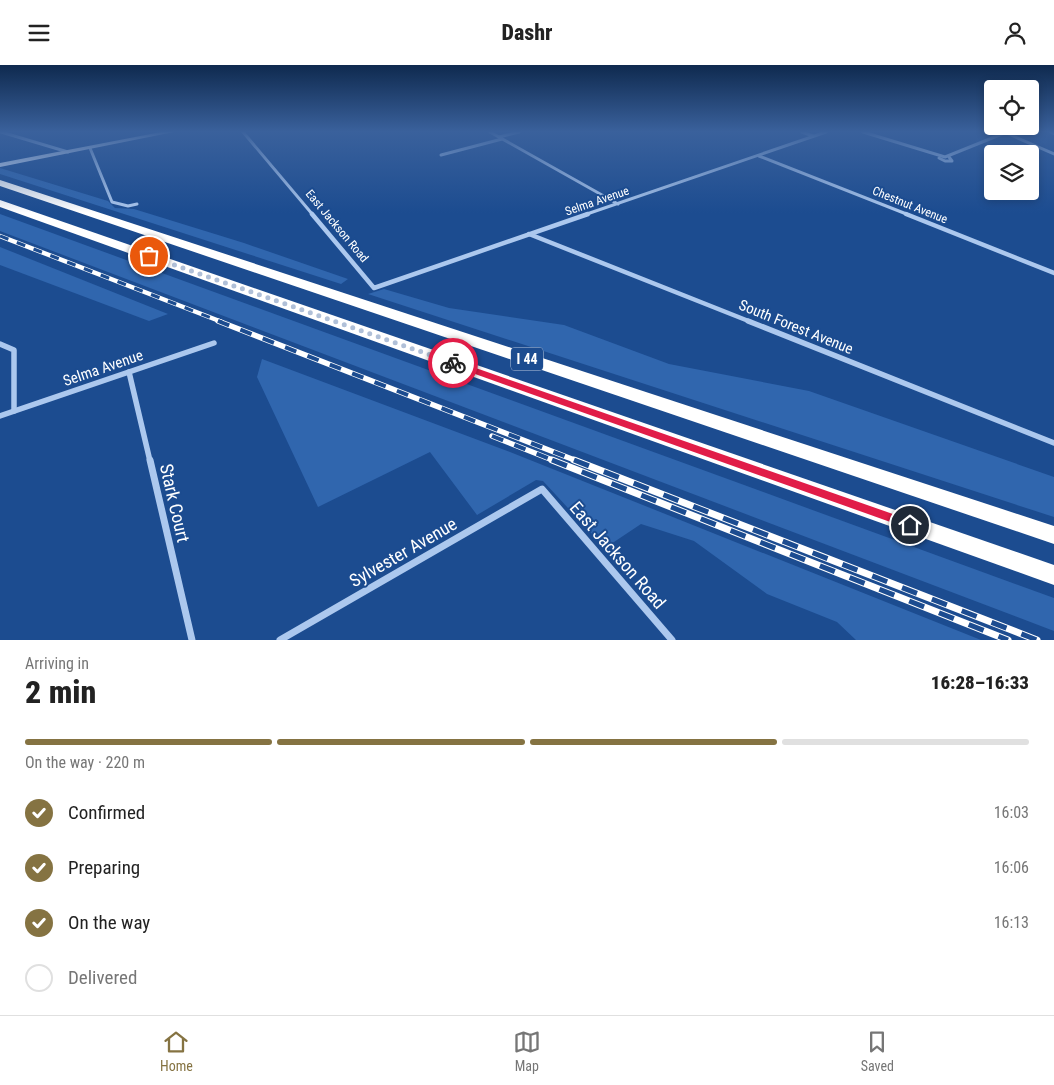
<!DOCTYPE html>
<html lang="en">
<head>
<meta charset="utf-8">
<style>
	body { margin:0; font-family:"Roboto Condensed",sans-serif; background:#f6f6f6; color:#222; height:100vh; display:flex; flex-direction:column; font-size:19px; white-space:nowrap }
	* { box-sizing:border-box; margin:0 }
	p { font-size:16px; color:#767676 }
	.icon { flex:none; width:28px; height:28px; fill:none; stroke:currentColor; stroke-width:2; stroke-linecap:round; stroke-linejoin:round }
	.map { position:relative; height:575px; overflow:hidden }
	.sheet { display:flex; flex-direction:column; background:#fff; flex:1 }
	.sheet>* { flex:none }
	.tools { position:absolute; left:984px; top:15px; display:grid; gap:10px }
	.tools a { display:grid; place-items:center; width:55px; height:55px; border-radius:5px; background:#fff; box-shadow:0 2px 8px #0003; font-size:25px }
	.pin { position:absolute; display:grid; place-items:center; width:42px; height:42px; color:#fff; margin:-21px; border:2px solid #fff; border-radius:50%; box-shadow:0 1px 5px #0007 }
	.courier { position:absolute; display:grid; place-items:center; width:50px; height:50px; margin:-25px; border:4px solid #e11d48; border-radius:50%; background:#fff; color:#222; box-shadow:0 1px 6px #0007 }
	.headline em { font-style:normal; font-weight:800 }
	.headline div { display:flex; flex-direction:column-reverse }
	.headline { display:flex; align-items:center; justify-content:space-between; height:85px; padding:0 25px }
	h1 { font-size:32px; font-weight:800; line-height:38px }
	.bar { display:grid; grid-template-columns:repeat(4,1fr); gap:8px 5px; align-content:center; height:60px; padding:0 25px }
	.bar i { height:6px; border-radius:4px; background:#e0e0e0 }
	.bar .selected { background:#857342 }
	.bar p { grid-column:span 4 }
	ol { padding:0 25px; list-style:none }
	li { display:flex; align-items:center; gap:15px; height:55px }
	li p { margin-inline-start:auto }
	li .icon { padding:5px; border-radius:50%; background:#857342; color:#fff; stroke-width:4 }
	li:last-child { color:#767676 }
	li i { width:28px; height:28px; border:2px solid #e0e0e0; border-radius:50% }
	header { display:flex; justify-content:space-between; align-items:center; height:65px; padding:0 25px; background:#fff; font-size:22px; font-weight:800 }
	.tab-bar { display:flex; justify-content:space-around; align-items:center; height:70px; border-top:1px solid #e0e0e0; background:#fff; font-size:14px; color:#767676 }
	.tab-bar a { display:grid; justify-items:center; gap:2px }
	.tab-bar .selected { color:#857342 }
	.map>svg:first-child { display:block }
	.green { fill:#3066ae }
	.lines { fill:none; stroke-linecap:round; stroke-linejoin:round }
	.stream { stroke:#9fc3f0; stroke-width:2.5 }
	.street-far3 { stroke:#acc8ee; stroke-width:3 }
	.street-far2 { stroke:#acc8ee; stroke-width:4.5 }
	.street-far1 { stroke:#acc8ee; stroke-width:5.5 }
	.street { stroke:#acc8ee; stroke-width:7 }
	.secondary { fill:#d9e6fa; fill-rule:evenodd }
	.highway { fill:#fff; fill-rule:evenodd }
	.rail-far2-casing { stroke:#fff; stroke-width:4.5 }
	.rail-far1-casing { stroke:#fff; stroke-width:5.5 }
	.rail-casing { stroke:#fff; stroke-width:7 }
	.rail-far2 { stroke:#1c4c90; stroke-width:3; stroke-dasharray:9; stroke-linecap:butt }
	.rail-far1 { stroke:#1c4c90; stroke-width:4; stroke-dasharray:12; stroke-linecap:butt }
	.rail { stroke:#1c4c90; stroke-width:5; stroke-dasharray:16; stroke-linecap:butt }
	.route { fill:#e11d48 }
	.done { stroke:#b0c0d8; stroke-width:5; stroke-dasharray:0 9 }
	.labels { text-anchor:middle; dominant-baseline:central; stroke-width:4; stroke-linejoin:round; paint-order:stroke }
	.far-street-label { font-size:12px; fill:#fff; stroke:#1c4c90 }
	.shield { fill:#1c4c90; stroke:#bbc9de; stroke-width:1 }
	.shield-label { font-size:14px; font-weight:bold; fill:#fff }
	.street-label { font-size:15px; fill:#fff; stroke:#1c4c90 }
	.near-street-label { font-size:18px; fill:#fff; stroke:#1c4c90 }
</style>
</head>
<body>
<header><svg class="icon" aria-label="menu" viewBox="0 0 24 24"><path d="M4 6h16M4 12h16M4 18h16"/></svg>Dashr<svg class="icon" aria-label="person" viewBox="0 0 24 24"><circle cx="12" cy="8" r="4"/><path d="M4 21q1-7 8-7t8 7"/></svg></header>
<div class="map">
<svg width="1054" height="575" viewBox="0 0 1054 575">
	<rect width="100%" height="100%" fill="#1c4c90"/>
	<!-- green -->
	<g class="green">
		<path d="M0 103 108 136 115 143 134 144 244 178 348 214 341 219 0 109Z"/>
		<path d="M0 149 1054 533V566L0 166Z"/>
		<path d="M0 182 168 249 149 256 0 200Z"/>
		<path d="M384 224 449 243 564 260 669 299 809 326 1054 412V452L368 229Z"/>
		<path d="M262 294 510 387 981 575H856L837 557 767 529 694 476 641 459 605 483 543 416 536 415 477 450 430 387 318 442 257 312Z"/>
	</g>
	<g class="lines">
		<!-- stream -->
		<path class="stream" d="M1050 67 1054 69"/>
		<!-- street-far3 -->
		<g class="street-far3">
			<path d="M1 67 68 87"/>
			<path d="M243 67 313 150"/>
			<path d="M490 67 618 139"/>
			<path d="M802 67 813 71"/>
			<path d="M863 67 945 92 1007 67"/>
			<path d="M1004 67 1054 89"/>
			<path d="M499 72 519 67"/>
			<path d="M90 83 112 137 128 141 137 139"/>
			<path d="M441 90 502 74"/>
			<path d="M759 91 909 150"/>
			<path d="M939 93 945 96H952L949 92"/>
			<path d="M584 150 826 67"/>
		</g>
		<!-- street-far2 -->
		<g class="street-far2">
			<path d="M312 149 374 223 588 149"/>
			<path d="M906 149 1054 208"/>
			<path d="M529 169 751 257"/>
		</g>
		<!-- street-far1 -->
		<g class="street-far1">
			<path d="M748 256 1054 378"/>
			<path d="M0 279 14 285V346"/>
			<path d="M129 307 150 396"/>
			<path d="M0 351 214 278"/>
		</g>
		<!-- street -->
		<g class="street">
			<path d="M150 395 192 575"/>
			<path d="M280 575 542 424 672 575"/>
		</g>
		<!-- secondary -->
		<path class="secondary" d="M161 67H174L0 102V98Z"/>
		<!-- highway -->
		<g class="highway">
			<path d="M0 115 1054 461V479L0 121Z"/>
			<path d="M0 135 1054 500V520L0 142Z"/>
		</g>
		<!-- rail-far2 casing -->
		<g class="rail-far2-casing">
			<path id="rail-far2" d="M0 171 222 257"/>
		</g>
		<!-- rail-far1 casing -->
		<g class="rail-far1-casing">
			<g id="rail-far1">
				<path d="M218 256 577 396"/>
				<path d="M492 371 555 396"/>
			</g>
		</g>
		<!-- rail casing -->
		<g class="rail-casing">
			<g id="rail">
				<path d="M552 395 1008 575"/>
				<path d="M574 395 1037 575"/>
			</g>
		</g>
		<!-- rail-far2 -->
		<use href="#rail-far2" class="rail-far2"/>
		<!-- rail-far1 -->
		<use href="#rail-far1" class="rail-far1"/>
		<!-- rail -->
		<use href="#rail" class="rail"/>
	</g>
	<!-- sky -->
	<linearGradient id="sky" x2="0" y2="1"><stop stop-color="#0f2a4f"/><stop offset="0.45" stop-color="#3a619c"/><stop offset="1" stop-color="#3a619c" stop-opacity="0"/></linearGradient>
	<rect width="1054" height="148" fill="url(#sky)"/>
	<!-- route -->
	<path class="route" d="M453 295 910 455 915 460 910 464 450 300 449 298Z"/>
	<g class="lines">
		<!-- done -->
		<path class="done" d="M149 191 453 298"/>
	</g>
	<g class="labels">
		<!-- far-street labels -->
		<g class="far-street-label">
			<text transform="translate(597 136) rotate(-19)">Selma Avenue</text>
			<text transform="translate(910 140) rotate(22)">Chestnut Avenue</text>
			<text transform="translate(337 161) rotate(50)">East Jackson Road</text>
		</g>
		<!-- shield labels -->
		<rect class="shield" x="511" y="282.5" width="32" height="23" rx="4"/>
		<g class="shield-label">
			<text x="527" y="294">I 44</text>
		</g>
		<!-- street labels -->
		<g class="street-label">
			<text transform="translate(796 262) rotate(22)">South Forest Avenue</text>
			<text transform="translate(103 303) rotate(-19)">Selma Avenue</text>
		</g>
		<!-- near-street labels -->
		<g class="near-street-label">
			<text transform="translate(175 438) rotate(77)">Stark Court</text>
			<text transform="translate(403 487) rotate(-30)">Sylvester Avenue</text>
			<text transform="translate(618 490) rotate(49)">East Jackson Road</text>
		</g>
	</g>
</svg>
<div class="tools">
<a><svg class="icon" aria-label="locate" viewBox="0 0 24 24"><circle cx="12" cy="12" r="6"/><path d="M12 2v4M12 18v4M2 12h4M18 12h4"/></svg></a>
<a><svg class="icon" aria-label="layers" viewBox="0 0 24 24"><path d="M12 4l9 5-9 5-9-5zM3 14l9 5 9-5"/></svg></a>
</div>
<div class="pin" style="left:149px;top:191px;background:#ea580c"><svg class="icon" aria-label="bag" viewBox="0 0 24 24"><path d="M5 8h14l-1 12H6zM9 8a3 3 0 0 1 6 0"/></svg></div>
<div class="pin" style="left:910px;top:460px;background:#1f2937"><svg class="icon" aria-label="home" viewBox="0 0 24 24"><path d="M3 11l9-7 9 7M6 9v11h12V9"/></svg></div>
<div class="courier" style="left:453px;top:298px"><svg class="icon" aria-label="bike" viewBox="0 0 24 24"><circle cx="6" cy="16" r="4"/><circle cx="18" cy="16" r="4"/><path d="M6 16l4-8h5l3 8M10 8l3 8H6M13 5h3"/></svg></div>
</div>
<section class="sheet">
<div class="headline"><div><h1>2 min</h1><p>Arriving in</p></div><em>16:28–16:33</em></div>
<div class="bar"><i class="selected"></i><i class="selected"></i><i class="selected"></i><i></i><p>On the way · 220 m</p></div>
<ol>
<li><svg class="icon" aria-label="check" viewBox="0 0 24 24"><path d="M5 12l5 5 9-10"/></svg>Confirmed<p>16:03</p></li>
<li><svg class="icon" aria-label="check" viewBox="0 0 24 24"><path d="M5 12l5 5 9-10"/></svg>Preparing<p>16:06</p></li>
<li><svg class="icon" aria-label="check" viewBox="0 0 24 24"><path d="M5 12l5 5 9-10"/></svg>On the way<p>16:13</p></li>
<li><i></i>Delivered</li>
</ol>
</section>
<nav class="tab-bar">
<a class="selected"><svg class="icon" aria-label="home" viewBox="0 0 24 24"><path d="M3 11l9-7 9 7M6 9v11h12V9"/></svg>Home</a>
<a><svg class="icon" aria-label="map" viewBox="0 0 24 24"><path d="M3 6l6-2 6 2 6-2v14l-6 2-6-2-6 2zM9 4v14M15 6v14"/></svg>Map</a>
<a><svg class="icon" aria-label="saved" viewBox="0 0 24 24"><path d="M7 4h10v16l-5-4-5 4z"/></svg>Saved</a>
</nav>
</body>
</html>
